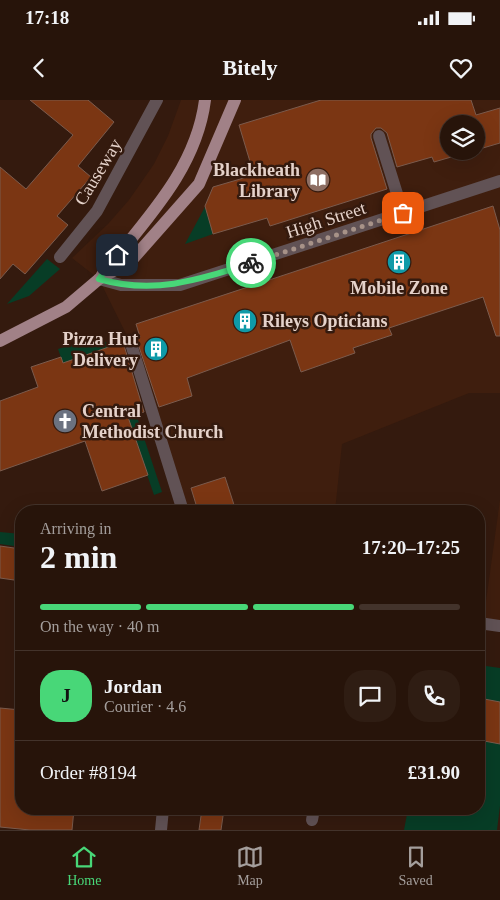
<!DOCTYPE html>
<html lang="en">
<head>
<meta charset="utf-8">
<style>
	body { margin:0; font-family:"Times New Roman",serif; background:#2f1d13; color:#f1f3f6; height:100vh; display:flex; flex-direction:column; font-size:19px; white-space:nowrap }
	* { box-sizing:border-box; margin:0 }
	p { font-size:16px; color:#a49e9c }
	.icon { flex:none; width:28px; height:28px; fill:none; stroke:currentColor; stroke-width:2; stroke-linecap:round; stroke-linejoin:round }
	.map { position:relative; flex:1; overflow:hidden }
	.details { position:absolute; left:15px; top:405px; width:470px; height:310px; display:flex; flex-direction:column; background:#27140a; border-radius:20px; box-shadow:0 5px 20px #0002,0 0 0 1px #43332b }
	.details>* { flex:none }
	.buttons { position:absolute; left:440px; top:15px; display:grid; gap:10px }
	.buttons a { display:grid; place-items:center; width:45px; height:45px; border-radius:50%; background:#27140a; box-shadow:0 5px 20px #0002,0 0 0 1px #43332b; font-size:25px }
	.pin { position:absolute; display:grid; place-items:center; width:42px; height:42px; color:#fff; margin:-21px; border-radius:10px; box-shadow:0 2px 8px #0006 }
	.courier { position:absolute; display:grid; place-items:center; width:50px; height:50px; margin:-25px; border:4px solid #48d778; border-radius:50%; background:#fff; color:#222; box-shadow:0 1px 6px #0007 }
	.overview em { font-style:normal; font-weight:800 }
	.overview div { display:flex; flex-direction:column-reverse }
	.overview { display:flex; align-items:center; justify-content:space-between; height:85px; padding:0 25px }
	h1 { font-size:32px; font-weight:800; line-height:38px }
	.bar { display:grid; grid-template-columns:repeat(4,1fr); gap:8px 5px; align-content:center; height:60px; padding:0 25px }
	.bar i { height:6px; border-radius:4px; background:#43332b }
	.bar .on { background:#48d778 }
	.bar p { grid-column:span 4 }
	.line { display:flex; align-items:center; gap:12px; padding:0 25px; border-top:1px solid #43332b }
	.line div { flex:1 }
	.round { display:grid; place-items:center; flex:none; width:52px; height:52px; border-radius:20px; background:#2f1d13 }
	.status { display:flex; justify-content:space-between; align-items:center; height:35px; padding:0 25px; background:#27140a; direction:ltr }
	.status svg { height:14px; fill:currentColor }
	header { display:flex; justify-content:space-between; align-items:center; height:65px; padding:0 25px; background:#27140a; font-size:22px; font-weight:800 }
	.dock { display:flex; justify-content:space-around; align-items:center; height:70px; border-top:1px solid #43332b; background:#27140a; font-size:14px; color:#a49e9c }
	.dock a { display:grid; justify-items:center; gap:2px }
	.dock .on { color:#48d778 }
	.map>svg:first-child { display:block }
	.built { fill:#3f1e0e; fill-rule:evenodd }
	.green { fill:#073d26 }
	.building { fill:#7b3613; stroke:#7b5b4d }
	.lines { fill:none; stroke-linecap:round; stroke-linejoin:round }
	.minor { stroke:#615255; stroke-width:12 }
	.major { stroke:#a18187; stroke-width:12 }
	.done { stroke:#a79288; stroke-width:5; stroke-dasharray:0 9 }
	.route { stroke:#48d778; stroke-width:6 }
	.labels { text-anchor:middle; dominant-baseline:central; stroke-width:5; stroke-linejoin:round; paint-order:stroke }
	.poi-label { font-size:18px; font-weight:bold; fill:#e5d2ca; stroke:#341a0e; text-anchor:end }
	.street-label { font-size:18px; fill:#e5d2ca; stroke:#341a0e }
</style>
</head>
<body>
<div class="status"><b>17:18</b><svg viewBox="0 0 49 12"><path d="M0 12V9h3v3zM5 12V6h3v6zM10 12V3h3v9zM15 12V0h3v12zM26 1h20v11H26zM47 4h2v5h-2z"/></svg></div>
<header><svg class="icon" aria-label="back" viewBox="0 0 24 24"><path d="M15 5l-7 7 7 7"/></svg>Bitely<svg class="icon" aria-label="heart" viewBox="0 0 24 24"><path d="M12 20l-8-8c-3-5 5-10 8-4 3-6 11-1 8 4z"/></svg></header>
<div class="map">
<svg width="500" height="730" viewBox="0 0 500 730">
	<rect width="100%" height="100%" fill="#341a0e"/>
	<!-- built -->
	<g class="built">
		<path d="M181 0H500V293H469L342 344 335 411H183L131 244 99 179 72 158 108 124 129 100 154 64 168 36ZM449 24H476V51H449Z"/>
		<path d="M500 400V526L483 523Z"/>
	</g>
	<!-- green -->
	<g class="green">
		<path d="M205 107 213 134 185 144Z"/>
		<path d="M47 159 60 169 29 196 7 204Z"/>
		<path d="M93 238 113 245 162 392 154 395 104 249 63 263 58 249Z"/>
		<path d="M0 432 21 434V447L0 444Z"/>
		<path d="M479 565 500 568V706L497 730H404L408 709H479Z"/>
	</g>
	<!-- building -->
	<g class="building">
		<path d="M30 0H88L114 22 78 66 91 77 57 116 68 125 25 174 13 164 0 179V67L26 89 73 35Z"/>
		<path d="M321 0H471L476 15 500 8V43L476 50V24H449V51H472L434 62 432 57 397 67 387 33 381 28H376L371 34V38L387 89 270 126 267 118 213 134 205 106 213 87 254 75 239 25Z"/>
		<path d="M493 106 500 130V236H496L483 197 389 228 392 235 353 248 355 253 301 272 290 240 187 278 192 296 159 307 136 238 140 237 136 224Z"/>
		<path d="M123 242 144 312 128 317 148 375 102 391 85 341 0 371V301L38 287 31 267 61 257 63 263Z"/>
		<path d="M225 377 236 411H198L191 388Z"/>
		<path d="M0 446 21 449V481L0 478Z"/>
		<path d="M479 598 500 602V644L479 640Z"/>
		<path d="M0 608 21 610V709H74L72 730H30L0 727Z"/>
		<path d="M202 709H224L221 730H199Z"/>
	</g>
	<g class="lines">
		<!-- minor -->
		<g class="minor">
			<path d="M379 36 403 113"/>
			<path d="M60 157 97 111 157 0"/>
			<path d="M99 179 121 185H180L500 81"/>
			<path d="M131 244 183 411"/>
			<path d="M479 523 500 526"/>
			<path d="M312 720 314 709"/>
			<path d="M161 730 163 709"/>
		</g>
		<!-- major -->
		<g class="major">
			<path d="M102 175C144 121 196 71 205 0"/>
			<path d="M0 241 66 207 99 179 131 161 199 84 235 0"/>
		</g>
	</g>
	<g class="lines">
		<!-- done -->
		<path class="done" d="M251 163 403 113"/>
		<!-- route -->
		<path class="route" d="M117 155 99 179C154 195 198 180 251 163"/>
	</g>
	<!-- icons -->
	<defs>
		<g id="library-disc" transform="scale(1.25)"><circle r="9.5" fill="#8d6e63" stroke="#341a0e"/><path d="M-6-4Q-3-5.5-.7-3.5V5Q-3 3-6 4ZM6-4Q3-5.5 .7-3.5V5Q3 3 6 4Z" fill="#fff"/></g>
		<g id="building-disc" transform="scale(1.25)"><circle r="9.5" fill="#0f9aa8" stroke="#341a0e"/><path d="M-4-6H4V6H1V3H-1V6H-4ZM-2.5-4.3h1.7v1.8h-1.7ZM.8-4.3h1.7v1.8H.8ZM-2.5-1h1.7V.8h-1.7ZM.8-1h1.7V.8H.8Z" fill="#fff"/></g>
		<g id="church-disc" transform="scale(1.25)"><circle r="9.5" fill="#6b7280" stroke="#341a0e"/><path d="M-1.2-6h2.4v3.5h3.3v2.4h-3.3V6h-2.4V-.1h-3.3v-2.4h3.3Z" fill="#fff"/></g>
	</defs>
	<g fill-rule="evenodd">
		<use href="#library-disc" x="318" y="80"/>
		<use href="#building-disc" x="399" y="162"/>
		<use href="#building-disc" x="245" y="221"/>
		<use href="#building-disc" x="156" y="249"/>
		<use href="#church-disc" x="65" y="321"/>
	</g>
	<g class="labels">
		<!-- poi labels -->
		<g class="poi-label">
			<text x="300" y="70">Blackheath<tspan x="300" dy="21">Library</tspan></text>
			<text x="399" y="188" text-anchor="middle">Mobile Zone</text>
			<text x="262" y="221" text-anchor="start">Rileys Opticians</text>
			<text x="138" y="239">Pizza Hut<tspan x="138" dy="21">Delivery</tspan></text>
			<text x="82" y="311" text-anchor="start">Central<tspan x="82" dy="21">Methodist Church</tspan></text>
		</g>
		<!-- street labels -->
		<g class="street-label">
			<text transform="translate(98 72) rotate(-59)">Causeway</text>
			<text transform="translate(326 120) rotate(-18)">High Street</text>
		</g>
	</g>
</svg>
<div class="buttons">
<a><svg class="icon" aria-label="layers" viewBox="0 0 24 24"><path d="M12 4l9 5-9 5-9-5zM3 14l9 5 9-5"/></svg></a>
</div>
<div class="pin" style="left:403px;top:113px;background:#ea580c"><svg class="icon" aria-label="bag" viewBox="0 0 24 24"><path d="M5 8h14l-1 12H6zM9 8a3 3 0 0 1 6 0"/></svg></div>
<div class="pin" style="left:117px;top:155px;background:#1f2937"><svg class="icon" aria-label="home" viewBox="0 0 24 24"><path d="M3 11l9-7 9 7M6 9v11h12V9"/></svg></div>
<div class="courier" style="left:251px;top:163px"><svg class="icon" aria-label="bike" viewBox="0 0 24 24"><circle cx="6" cy="16" r="4"/><circle cx="18" cy="16" r="4"/><path d="M6 16l4-8h5l3 8M10 8l3 8H6M13 5h3"/></svg></div>
<section class="details">
<div class="overview"><div><h1>2 min</h1><p>Arriving in</p></div><em>17:20–17:25</em></div>
<div class="bar"><i class="on"></i><i class="on"></i><i class="on"></i><i></i><p>On the way · 40 m</p></div>
<div class="line" style="height:90px"><b class="round" style="background:#48d778;color:#111">J</b><div><b>Jordan</b><p>Courier · 4.6</p></div><a class="round"><svg class="icon" aria-label="chat" viewBox="0 0 24 24"><path d="M4 5h16v11H9l-5 4z"/></svg></a><a class="round"><svg class="icon" aria-label="phone" viewBox="0 0 24 24"><path d="M5 4h4l2 5-3 2q2 4 5 5l2-3 5 2v4C11 20 4 13 5 4z"/></svg></a></div>
<div class="line" style="height:65px"><div>Order #8194</div><b>£31.90</b></div>
</section>
</div>
<nav class="dock">
<a class="on"><svg class="icon" aria-label="home" viewBox="0 0 24 24"><path d="M3 11l9-7 9 7M6 9v11h12V9"/></svg>Home</a>
<a><svg class="icon" aria-label="map" viewBox="0 0 24 24"><path d="M3 6l6-2 6 2 6-2v14l-6 2-6-2-6 2zM9 4v14M15 6v14"/></svg>Map</a>
<a><svg class="icon" aria-label="saved" viewBox="0 0 24 24"><path d="M7 4h10v16l-5-4-5 4z"/></svg>Saved</a>
</nav>
</body>
</html>
